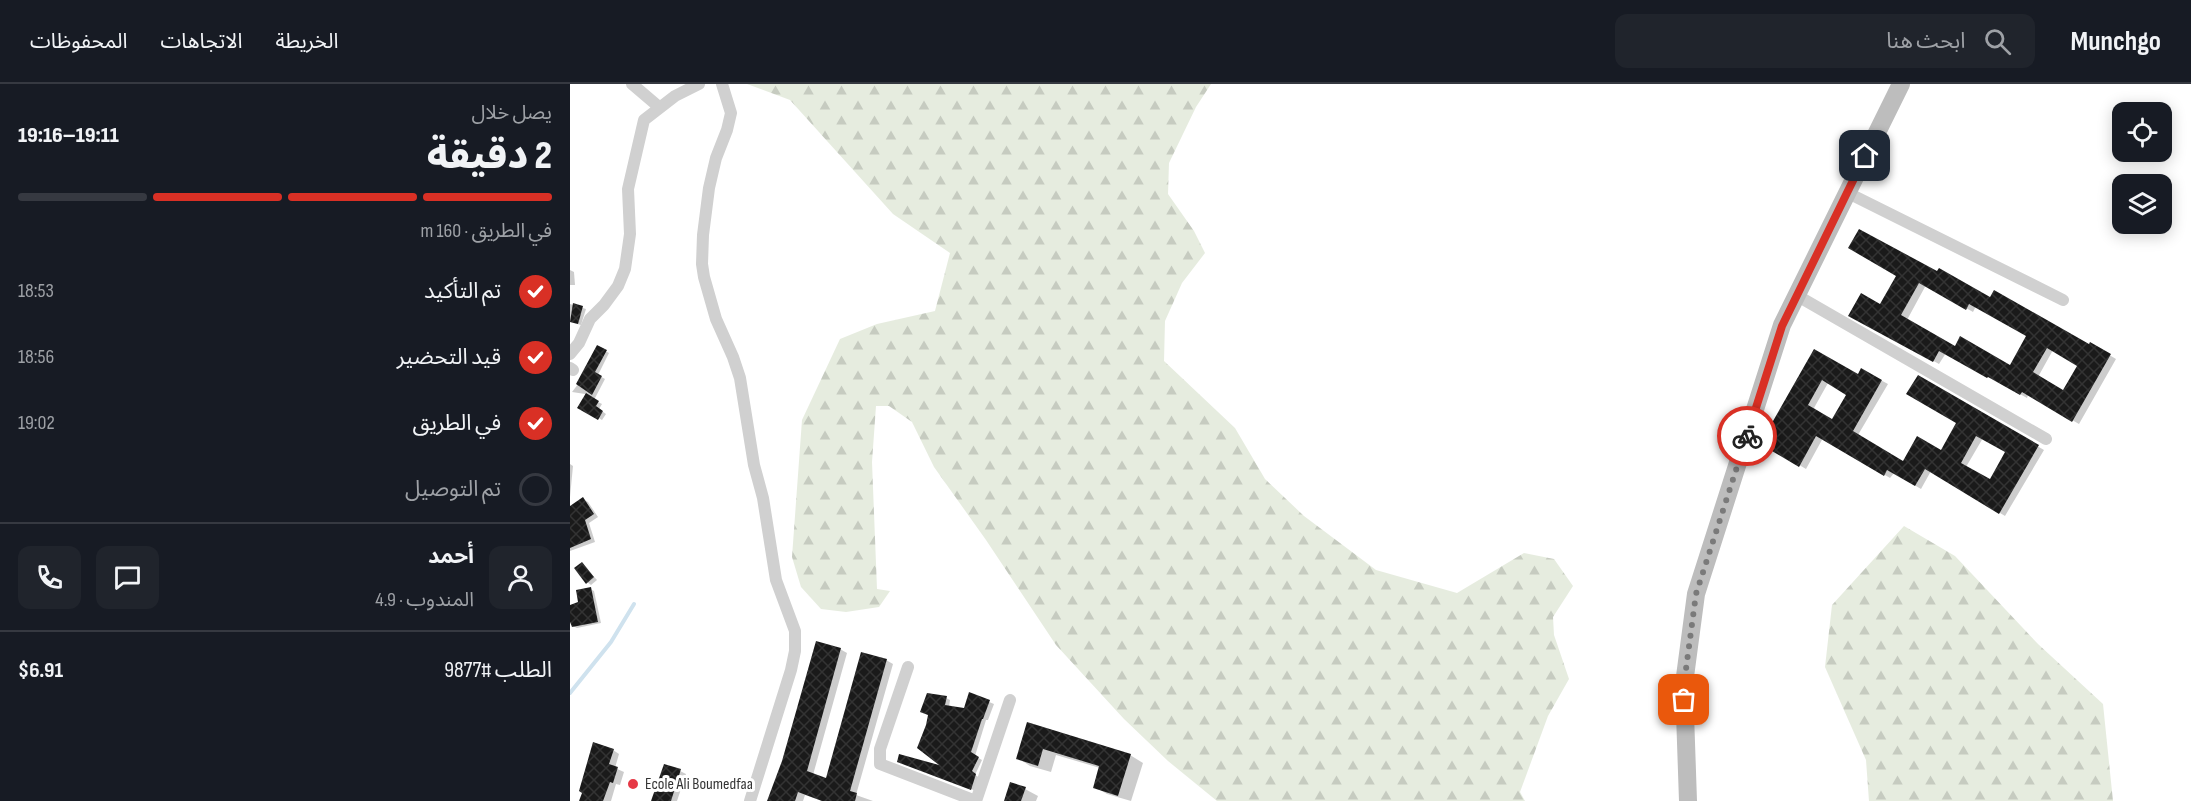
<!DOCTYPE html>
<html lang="ar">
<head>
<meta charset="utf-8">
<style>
	body { margin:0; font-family:"Sofia Sans Condensed","Noto Sans Arabic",sans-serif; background:#20242c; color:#f1f3f6; direction:rtl; height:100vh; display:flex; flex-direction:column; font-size:22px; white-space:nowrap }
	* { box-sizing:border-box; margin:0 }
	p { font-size:20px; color:#9ea1a6 }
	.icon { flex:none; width:33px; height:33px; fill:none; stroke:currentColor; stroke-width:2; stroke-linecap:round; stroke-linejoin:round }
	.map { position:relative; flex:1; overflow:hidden; direction:ltr }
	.details { display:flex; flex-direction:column; background:#171b24; width:570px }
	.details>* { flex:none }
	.buttons { position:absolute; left:1542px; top:18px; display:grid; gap:12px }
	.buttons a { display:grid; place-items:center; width:60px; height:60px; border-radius:12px; background:#171b24; box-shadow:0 3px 15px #0003; font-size:30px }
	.pin { position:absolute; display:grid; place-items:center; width:51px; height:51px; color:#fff; margin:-26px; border-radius:12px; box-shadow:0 3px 9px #0006 }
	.courier { position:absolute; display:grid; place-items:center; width:60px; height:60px; margin:-30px; border:4px solid #d93025; border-radius:50%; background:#fff; color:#222; box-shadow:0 2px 8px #0007 }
	.overview em { font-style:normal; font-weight:800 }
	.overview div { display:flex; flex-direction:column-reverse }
	.overview { display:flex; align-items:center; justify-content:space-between; height:102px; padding:0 18px }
	h1 { font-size:39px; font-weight:800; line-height:45px }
	.bar { display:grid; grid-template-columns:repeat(4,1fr); gap:9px 6px; align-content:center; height:72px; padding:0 18px }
	.bar i { height:8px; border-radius:4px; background:#363941 }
	.bar .current { background:#d93025 }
	.bar p { grid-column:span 4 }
	.line { display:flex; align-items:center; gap:15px; padding:0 18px; border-top:2px solid #363941 }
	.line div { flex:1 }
	.round { display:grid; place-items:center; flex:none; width:63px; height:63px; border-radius:12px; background:#20242c }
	ol { padding:0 18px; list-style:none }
	li { display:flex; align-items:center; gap:18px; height:66px }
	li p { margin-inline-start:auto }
	li .icon { padding:6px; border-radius:50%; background:#d93025; color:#fff; stroke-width:4 }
	li:last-child { color:#9ea1a6 }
	li i { width:33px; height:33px; border:3px solid #363941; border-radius:50% }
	header { display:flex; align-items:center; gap:36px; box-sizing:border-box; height:84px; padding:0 30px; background:#171b24; border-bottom:2px solid #363941 }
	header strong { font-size:28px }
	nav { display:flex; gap:33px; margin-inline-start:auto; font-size:21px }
	.search { width:420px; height:54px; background:#20242c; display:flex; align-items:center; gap:15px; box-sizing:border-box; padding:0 21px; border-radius:12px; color:#9ea1a6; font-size:22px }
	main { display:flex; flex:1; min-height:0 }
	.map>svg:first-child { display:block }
	.forest { fill:url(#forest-firs) }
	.shadow { fill:#0003; fill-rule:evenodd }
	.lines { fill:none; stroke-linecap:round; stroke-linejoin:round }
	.stream { stroke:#cfe2ee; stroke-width:4 }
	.building { fill:url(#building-cross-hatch); fill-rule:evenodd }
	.minor { stroke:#d0d0d0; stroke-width:12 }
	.secondary { stroke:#bdbdbd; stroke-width:18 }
	.done { stroke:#7a7a7a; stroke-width:6; stroke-dasharray:0 10.8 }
	.route { stroke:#d93025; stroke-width:8 }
	.poi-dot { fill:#e63946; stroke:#fff; stroke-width:2 }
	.labels { text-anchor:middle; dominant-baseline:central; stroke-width:6; stroke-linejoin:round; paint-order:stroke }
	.poi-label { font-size:16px; fill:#333; stroke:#fff; text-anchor:start }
</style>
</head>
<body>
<header>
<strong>Munchgo</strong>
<div class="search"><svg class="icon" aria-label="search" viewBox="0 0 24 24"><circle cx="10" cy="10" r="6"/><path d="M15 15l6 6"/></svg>ابحث هنا</div>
<nav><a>الخريطة</a><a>الاتجاهات</a><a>المحفوظات</a></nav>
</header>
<main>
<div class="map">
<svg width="1621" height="717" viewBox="0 0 1621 717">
	<defs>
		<pattern id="forest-firs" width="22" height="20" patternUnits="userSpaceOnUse" patternTransform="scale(1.5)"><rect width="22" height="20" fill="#e6ecdf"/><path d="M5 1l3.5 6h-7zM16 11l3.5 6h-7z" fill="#c6cbc0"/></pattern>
		<pattern id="building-cross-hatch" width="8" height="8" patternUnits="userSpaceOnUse" patternTransform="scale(1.5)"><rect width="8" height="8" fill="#1a1a1a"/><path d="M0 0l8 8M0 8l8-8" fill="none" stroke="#333"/></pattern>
	</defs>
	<rect width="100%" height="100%" fill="#fff"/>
	<!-- forest -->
	<g class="forest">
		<path d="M177 0H641L626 23 599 79 598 110 624 147 635 169 612 199 595 237 594 277 665 344 695 395 734 432 806 486 887 509 954 469 984 475 1003 502 983 533 984 551 999 595 978 632 950 708 955 717H647L598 677 554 635 486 561 416 456 364 383 342 338 319 322H306L302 378 307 505 320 507 309 523 276 528 251 525 231 503 222 473 232 336 270 255 307 240 365 227 380 169 323 130 220 16Z"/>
		<path d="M1334 442 1385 472 1468 560 1533 620 1543 717H1299L1296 676 1255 583 1262 521Z"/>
	</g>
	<!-- shadow -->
	<g class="shadow">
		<path d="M0 186 4 188 5 201H0Z"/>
		<path d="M1328 192 1421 215 1520 262 1521 260 1546 275 1509 340 1458 311 1457 314 1376 269 1369 280 1280 231 1311 222ZM1356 201 1403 228 1406 222 1458 252 1440 283 1385 264 1337 236ZM1483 266 1509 281 1494 308 1468 293Z"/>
		<path d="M0 220 16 225 11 241 0 238Z"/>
		<path d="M28 263 39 269 28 291 35 295 24 316 32 320 29 325 36 330 32 336 16 327 15 310 2 308 12 295Z"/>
		<path d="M1245 267 1288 292 1292 286 1318 300 1288 351 1333 379 1371 368 1388 339 1348 293 1474 366 1435 432 1361 387 1351 405 1324 389 1320 394 1253 354 1236 385 1192 359ZM1258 299 1278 310 1263 337 1244 324ZM1413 354 1437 368 1420 397 1396 383Z"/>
		<path d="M0 380 3 382 0 413Z"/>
		<path d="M13 415 18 418 28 433 19 439 25 458 0 467V423Z"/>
		<path d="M12 480 27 496 21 501 17 498Z"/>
		<path d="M20 505 24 507 31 539 7 544 3 542 0 534V523L10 519Z"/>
		<path d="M270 565 277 569 243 691 257 696 316 576 323 580 286 711 303 717H252L235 711 233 717H198Z"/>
		<path d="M400 610 424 620 418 636H416L405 672 412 676 405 691 410 694 406 707 333 679 376 685 349 664 376 614 380 616 379 623 395 625Z"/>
		<path d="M458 640 560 671 573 679 561 717 537 710 525 703 530 684 486 671 481 688 460 682 448 674Z"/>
		<path d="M43 666 49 670 45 684 54 688 50 701 46 700 41 717H15Z"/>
		<path d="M110 687 116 690 107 717H82Z"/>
		<path d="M455 705 468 712 466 717H435Z"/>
	</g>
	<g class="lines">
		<!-- stream -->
		<path class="stream" d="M0 609 41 558 64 520"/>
	</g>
	<!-- building -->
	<g class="building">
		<path d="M1289 145 1367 187 1369 184 1420 213 1424 206 1519 260 1520 258 1541 270 1502 338 1452 308 1450 311 1418 293 1417 294 1369 267 1363 278 1278 232 1291 209 1310 220 1326 192 1278 164ZM1349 199 1396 226 1399 220 1456 252 1440 281 1390 252 1385 262 1331 231ZM1477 264 1507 282 1493 306 1463 288Z"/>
		<path d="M3 219 13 222 8 240 0 238Z"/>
		<path d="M27 261 37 266 25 288 32 292 22 311 6 300Z"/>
		<path d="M1244 265 1288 290 1291 284 1312 296 1283 347 1333 377 1347 352 1371 366 1386 339 1336 310 1348 291 1469 361 1429 430 1355 385 1345 402 1317 386 1314 392 1246 352 1229 383 1190 360ZM1252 296 1276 311 1262 335 1238 321ZM1406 352 1435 368 1420 395 1391 379Z"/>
		<path d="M16 309 29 317 26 322 33 327 28 336 7 324Z"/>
		<path d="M13 413 24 430 15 436 21 455 0 464V422Z"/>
		<path d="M12 478 24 493 16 500 4 484Z"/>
		<path d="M21 503 28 538 2 543 0 538V521L8 518 6 506Z"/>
		<path d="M246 557 271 564 237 687 256 694 291 568 317 575 280 707 287 709 285 717H252L228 708 225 717H197L212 677Z"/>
		<path d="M399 608 420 616 413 635H412L401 668 409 673 402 687 406 690 401 706 327 678 329 670 369 681 347 664 356 641 358 631 350 628 357 609 377 612 375 621 394 624Z"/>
		<path d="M457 638 561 670 548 712 523 704 529 682 473 665 468 682 446 675Z"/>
		<path d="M23 658 44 665 39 680 48 683 43 699 40 698 33 717H9L12 709 9 707Z"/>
		<path d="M94 680 111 685 101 717H81Z"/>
		<path d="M440 698 456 703 451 717H434Z"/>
	</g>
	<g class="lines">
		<!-- minor -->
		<g class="minor">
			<path d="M62 0 89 23"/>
			<path d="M152 0 161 29 157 46 146 74 139 104 133 151 132 180 134 193 146 235 163 273 170 294 184 381 193 414 206 496 225 547V567L221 586 180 717"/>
			<path d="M1276 108 1493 216"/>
			<path d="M1226 211 1476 355"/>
			<path d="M0 270 9 259 20 235 34 221 48 202 55 185 60 150 58 105 74 36 105 12 129 0"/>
			<path d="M0 284 3 286"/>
			<path d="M338 583 310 665V680L406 717"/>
			<path d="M406 717 440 616"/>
		</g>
		<!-- secondary -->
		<path class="secondary" d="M1118 717 1114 600 1126 510 1212 241 1331 0"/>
	</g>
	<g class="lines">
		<!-- done -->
		<path class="done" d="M1114 616V600L1126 510 1177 352"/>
		<!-- route -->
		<path class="route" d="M1177 352 1212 242 1295 72"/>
	</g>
	<!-- markers -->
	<circle class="poi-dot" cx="63" cy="700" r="6"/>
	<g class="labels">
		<!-- poi labels -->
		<g class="poi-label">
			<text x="75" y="700">Ecole Ali Boumedfaa</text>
		</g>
	</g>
</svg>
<div class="buttons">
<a><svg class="icon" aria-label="locate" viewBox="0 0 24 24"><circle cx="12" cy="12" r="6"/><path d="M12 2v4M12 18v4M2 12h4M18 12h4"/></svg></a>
<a><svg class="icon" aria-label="layers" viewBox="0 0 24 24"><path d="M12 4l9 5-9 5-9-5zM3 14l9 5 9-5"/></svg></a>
</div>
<div class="pin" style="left:1114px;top:616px;background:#ea580c"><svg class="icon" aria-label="bag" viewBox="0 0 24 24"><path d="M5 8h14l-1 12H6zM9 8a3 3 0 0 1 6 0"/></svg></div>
<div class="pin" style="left:1295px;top:72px;background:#1f2937"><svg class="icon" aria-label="home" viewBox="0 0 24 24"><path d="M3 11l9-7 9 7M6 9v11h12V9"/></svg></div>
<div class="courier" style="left:1177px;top:352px"><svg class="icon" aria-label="bike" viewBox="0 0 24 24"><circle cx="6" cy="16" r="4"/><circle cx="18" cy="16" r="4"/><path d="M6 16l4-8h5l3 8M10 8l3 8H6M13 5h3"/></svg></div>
</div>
<section class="details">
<div class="overview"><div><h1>2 دقيقة</h1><p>يصل خلال</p></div><em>19:11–19:16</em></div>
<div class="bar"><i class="current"></i><i class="current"></i><i class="current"></i><i></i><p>في الطريق · 160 m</p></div>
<ol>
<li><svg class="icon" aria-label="check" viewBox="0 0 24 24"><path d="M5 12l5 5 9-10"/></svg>تم التأكيد<p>18:53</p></li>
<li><svg class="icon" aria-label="check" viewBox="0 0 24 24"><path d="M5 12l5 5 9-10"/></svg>قيد التحضير<p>18:56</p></li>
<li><svg class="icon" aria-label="check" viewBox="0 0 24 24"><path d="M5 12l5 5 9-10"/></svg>في الطريق<p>19:02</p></li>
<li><i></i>تم التوصيل</li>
</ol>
<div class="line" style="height:108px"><a class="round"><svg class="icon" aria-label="person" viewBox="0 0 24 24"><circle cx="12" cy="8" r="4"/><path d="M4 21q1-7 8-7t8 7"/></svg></a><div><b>أحمد</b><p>المندوب · 4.9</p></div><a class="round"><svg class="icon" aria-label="chat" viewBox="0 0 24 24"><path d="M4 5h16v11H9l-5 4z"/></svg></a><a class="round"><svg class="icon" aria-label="phone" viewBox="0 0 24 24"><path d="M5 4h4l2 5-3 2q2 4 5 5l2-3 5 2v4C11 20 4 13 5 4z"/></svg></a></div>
<div class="line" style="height:78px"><div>الطلب #9877</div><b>$6.91</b></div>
</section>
</main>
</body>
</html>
